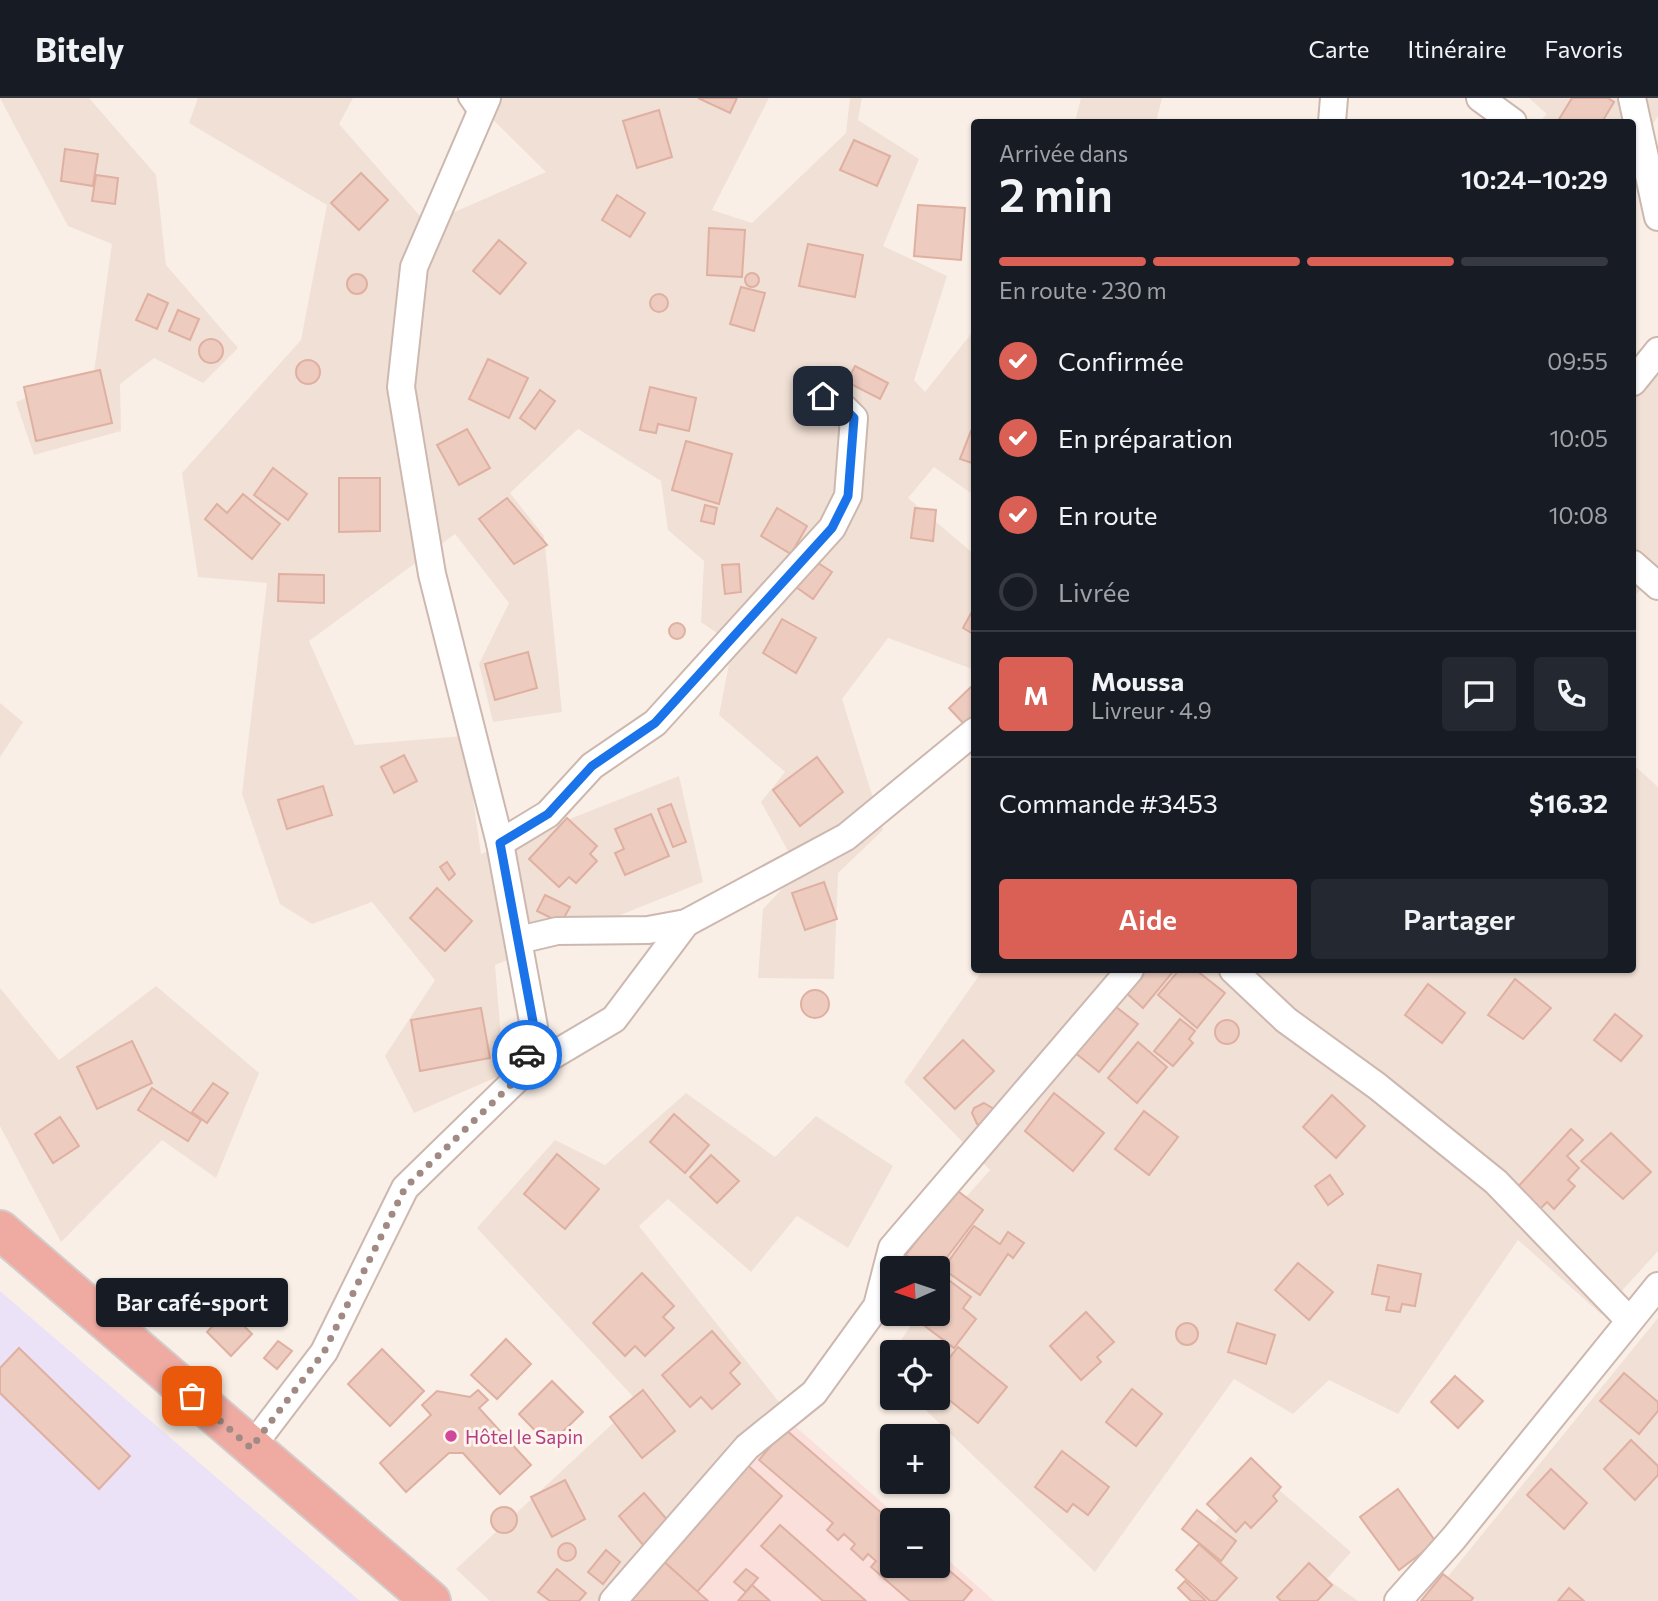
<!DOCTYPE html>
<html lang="fr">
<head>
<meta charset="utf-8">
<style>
	body { margin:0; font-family:Commissioner,sans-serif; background:#242831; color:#f1f3f6; height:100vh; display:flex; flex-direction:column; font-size:26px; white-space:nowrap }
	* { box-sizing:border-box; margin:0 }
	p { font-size:23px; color:#9ea1a6 }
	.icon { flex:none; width:38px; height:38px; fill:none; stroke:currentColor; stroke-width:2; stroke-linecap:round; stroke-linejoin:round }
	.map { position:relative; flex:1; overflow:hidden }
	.panel { position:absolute; left:971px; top:21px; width:665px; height:854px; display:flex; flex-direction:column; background:#171b24; border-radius:7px; box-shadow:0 2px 5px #0004 }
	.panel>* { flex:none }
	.needle { width:46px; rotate:267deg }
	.tools { position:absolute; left:880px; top:1158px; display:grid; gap:14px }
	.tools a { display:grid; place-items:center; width:70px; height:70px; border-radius:7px; background:#171b24; box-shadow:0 2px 5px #0004; font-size:35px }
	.pin { position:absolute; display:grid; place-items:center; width:60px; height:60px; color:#fff; margin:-30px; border-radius:14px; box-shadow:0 4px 10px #0006 }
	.courier { position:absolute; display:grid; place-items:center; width:70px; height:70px; margin:-35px; border:5px solid #1a73e8; border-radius:50%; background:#fff; color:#222; box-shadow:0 2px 9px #0007 }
	.bubble { position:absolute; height:49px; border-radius:7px; background:#171b24; box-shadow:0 2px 5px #0004; font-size:23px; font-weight:600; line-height:49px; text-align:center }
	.headline em { font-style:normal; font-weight:600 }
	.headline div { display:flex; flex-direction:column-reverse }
	.headline { display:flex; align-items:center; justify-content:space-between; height:119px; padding:0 28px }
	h1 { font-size:46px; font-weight:600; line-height:52px }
	.bar { display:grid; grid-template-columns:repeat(4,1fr); gap:10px 7px; align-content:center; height:84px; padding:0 28px }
	.bar i { height:9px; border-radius:5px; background:#363941 }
	.bar .active { background:#da5f55 }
	.bar p { grid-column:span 4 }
	.line { display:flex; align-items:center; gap:18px; padding:0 28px; border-top:2px solid #363941 }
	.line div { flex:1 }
	.round { display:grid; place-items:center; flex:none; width:74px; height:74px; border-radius:7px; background:#242831 }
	ol { padding:0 28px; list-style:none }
	li { display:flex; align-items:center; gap:21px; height:77px }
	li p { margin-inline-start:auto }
	li .icon { padding:7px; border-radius:50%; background:#da5f55; color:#fff; stroke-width:4 }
	li:last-child { color:#9ea1a6 }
	li i { width:38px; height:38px; border:4px solid #363941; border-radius:50% }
	.cta { display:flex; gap:14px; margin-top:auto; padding:14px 28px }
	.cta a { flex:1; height:80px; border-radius:7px; background:#da5f55; color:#fff; font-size:28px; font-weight:600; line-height:80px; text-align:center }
	.cta a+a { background:#242831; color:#f1f3f6 }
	header { display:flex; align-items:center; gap:42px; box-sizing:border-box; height:98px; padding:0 35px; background:#171b24; border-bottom:2px solid #363941 }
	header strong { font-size:33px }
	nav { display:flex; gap:38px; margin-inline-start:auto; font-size:24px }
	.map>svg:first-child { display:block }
	.residential { fill:#f1e0d5 }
	.commercial { fill:#fadfda }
	.education { fill:#ece2f7 }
	.building { fill:#edcbbf; stroke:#dfb0a1; stroke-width:2 }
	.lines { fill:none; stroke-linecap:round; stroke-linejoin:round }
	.lane-casing { stroke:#cdb8b0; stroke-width:18 }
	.street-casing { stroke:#cdb8b0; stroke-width:30 }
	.highway-casing { stroke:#d4ccca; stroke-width:42 }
	.lane { stroke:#fff; stroke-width:14 }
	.street { stroke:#fff; stroke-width:26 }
	.highway { stroke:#efaba2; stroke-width:38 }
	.done { stroke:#a18a83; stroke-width:7; stroke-dasharray:0 12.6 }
	.route { stroke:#1a73e8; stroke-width:9 }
	.hotel-dot { fill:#d1479c; stroke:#fdf4eb; stroke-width:2.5 }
	.labels { text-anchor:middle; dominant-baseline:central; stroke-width:6; stroke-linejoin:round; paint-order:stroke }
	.hotel-label { font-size:19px; fill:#b23c85; stroke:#fdf4eb; text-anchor:start }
</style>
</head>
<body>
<header>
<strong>Bitely</strong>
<nav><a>Carte</a><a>Itinéraire</a><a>Favoris</a></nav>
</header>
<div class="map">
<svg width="1658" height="1503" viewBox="0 0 1658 1503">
	<rect width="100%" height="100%" fill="#faefe6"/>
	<!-- residential -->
	<g class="residential">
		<path d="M0 0H89L156 77 166 167 238 250 203 285 154 260 120 286 121 333 34 357 16 304 94 274 112 146 68 128Z"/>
		<path d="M198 0H353L339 26 427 126 546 74 471 0H769L712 112 752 125 846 35 850 0H862L858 22 919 61 883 148 947 178 914 282 925 294 975 231V398L934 369 908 400 975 457V572L888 540 842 601 883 732 838 775 834 881 758 880 763 811 799 773 761 704 785 674 719 617 733 546 701 524 704 463 668 432 661 383 578 331 510 395 544 438 562 614 493 624 479 566 509 505 455 436 309 543 355 647 464 638 481 756 679 678 703 784 495 867 504 976 414 1015 385 958 435 882 372 804 312 826 280 806 242 696 267 485 198 479 182 375 301 242 327 107 189 25Z"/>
		<path d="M1081 0H1162L1156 24H1075Z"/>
		<path d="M1529 0H1658V18L1633 57V24H1539L1547 16Z"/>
		<path d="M1633 266 1651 283 1658 277V476L1633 499Z"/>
		<path d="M0 605 23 624 0 659Z"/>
		<path d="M1633 666 1658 689V1153L1601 1216 1518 1142 1398 1316 1329 1282 1293 1316 1234 1281 1095 1474 913 1300H938V1255H893L918 1216H938V1171H902L990 1072 904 984 983 872H1633Z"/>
		<path d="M156 888 259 975 216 1080 162 1042 61 1144 0 1028V890L59 962Z"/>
		<path d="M686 995 775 1059 816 1018 893 1068 848 1150 797 1118 751 1174 668 1101 639 1128 779 1304 614 1503H490L456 1471 637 1303 477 1130 555 1042 605 1067Z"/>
		<path d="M1658 1220V1503H1428Z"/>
		<path d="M1256 1372 1351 1454 1327 1481 1358 1503H1198L1209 1485 1186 1461Z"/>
	</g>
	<!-- commercial -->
	<path class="commercial" d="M780 1315 903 1423H892V1468H938V1453L994 1503H623Z"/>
	<!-- education -->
	<path class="education" d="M0 1193 360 1503H0Z"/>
	<!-- building -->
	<g class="building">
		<path d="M698 0H737L730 15Z"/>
		<path d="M1572 0H1608L1614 4 1602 24H1561L1558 23Z"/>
		<path d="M659 12 672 59 637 70 623 23Z"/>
		<path d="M854 42 890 58 877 88 840 72Z"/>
		<path d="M65 51 98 56 93 88 61 83Z"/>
		<path d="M361 75 388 102 359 132 331 105Z"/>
		<path d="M96 77 118 80 115 106 92 103Z"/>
		<path d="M617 97 645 115 630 139 602 122Z"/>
		<path d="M918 107 965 110 961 162 914 158Z"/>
		<path d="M709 130 745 132 742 179 707 177Z"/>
		<path d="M499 142 526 165 500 196 473 173Z"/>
		<path d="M808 146 863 157 855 199 799 188Z"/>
		<circle cx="752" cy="182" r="7"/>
		<circle cx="357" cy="186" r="10"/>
		<path d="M741 189 765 195 754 233 730 226Z"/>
		<circle cx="659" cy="205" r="9"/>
		<path d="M148 196 168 205 157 231 136 222Z"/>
		<path d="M178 212 199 221 190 242 169 233Z"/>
		<circle cx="211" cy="253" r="12"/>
		<path d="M488 261 528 280 509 320 469 301Z"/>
		<circle cx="308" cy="274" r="12"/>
		<path d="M855 268 888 285 880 301 847 284Z"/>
		<path d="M100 272 112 325 36 343 24 289Z"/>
		<path d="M650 289 696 300 689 333 658 326 656 335 640 332Z"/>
		<path d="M540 292 555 303 535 331 520 320Z"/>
		<path d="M467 331 490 370 459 387 437 347Z"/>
		<path d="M971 333 975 335V366L960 361Z"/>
		<path d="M686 343 732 356 719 406 672 392Z"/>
		<path d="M273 370 307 396 288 422 254 397Z"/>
		<path d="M339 380H380V433L339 434Z"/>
		<path d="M243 396 280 426 252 461 205 421 217 406 227 415Z"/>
		<path d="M507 400 547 447 514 466 479 421Z"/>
		<path d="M705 407 717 410 714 426 701 423Z"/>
		<path d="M777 410 807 428 791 456 761 438Z"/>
		<path d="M915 410 936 412 933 443 911 440Z"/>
		<path d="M815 463 832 474 813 501 796 489Z"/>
		<path d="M739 466 741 494 725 496 722 467Z"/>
		<path d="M279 476 324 477V505L278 503Z"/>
		<path d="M975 508V537L963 530Z"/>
		<path d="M782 521 816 540 796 575 763 555Z"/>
		<circle cx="677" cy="533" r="8"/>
		<path d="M528 554 537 590 495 602 485 566Z"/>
		<path d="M975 585V618L965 627 949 610Z"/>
		<path d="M404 657 417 683 394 695 381 669Z"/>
		<path d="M817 659 843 694 800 728 773 692Z"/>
		<path d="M323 688 332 717 287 731 278 702Z"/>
		<path d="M671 706 686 744 673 749 658 711Z"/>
		<path d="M651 716 669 758 625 777 615 755 624 751 615 731Z"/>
		<path d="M567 720 597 748 590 756 597 763 576 785 569 779 559 789 529 761Z"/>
		<path d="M447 764 455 776 449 782 440 769Z"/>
		<path d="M824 784 837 821 805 832 792 795Z"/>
		<path d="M437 790 472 823 445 853 410 820Z"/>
		<path d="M545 797 570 809 561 825 537 813Z"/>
		<path d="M1142 872H1168L1172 875 1143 910 1124 893Z"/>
		<path d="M1179 872H1196L1225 895 1197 930 1158 897Z"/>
		<path d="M1515 881 1551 910 1523 941 1488 917Z"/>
		<path d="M1428 886 1465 915 1442 945 1405 917Z"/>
		<circle cx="815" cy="906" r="14"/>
		<path d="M1111 905 1138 926 1099 974 1073 953Z"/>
		<path d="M481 910 490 960 420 973 411 922Z"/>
		<path d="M1615 916 1642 938 1621 963 1594 942Z"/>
		<path d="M1180 921 1195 933 1189 941 1193 945 1173 968 1154 953Z"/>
		<circle cx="1227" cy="934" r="12"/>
		<path d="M963 942 994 973 955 1011 924 980Z"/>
		<path d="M132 943 152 985 97 1011 77 969Z"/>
		<path d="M1138 944 1167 969 1137 1005 1108 980Z"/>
		<path d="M213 985 228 995 207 1025 192 1014Z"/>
		<path d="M152 990 201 1022 188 1043 138 1012Z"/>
		<path d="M1054 995 1104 1035 1073 1073 1025 1033Z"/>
		<path d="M1332 997 1365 1028 1336 1060 1303 1029Z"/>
		<path d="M984 1005 994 1011 983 1028 977 1026 972 1015 974 1010Z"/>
		<path d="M1144 1013 1178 1039 1149 1077 1115 1051Z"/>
		<path d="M674 1016 709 1047 685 1075 650 1044Z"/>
		<path d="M60 1019 79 1048 53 1065 35 1036Z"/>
		<path d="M1571 1031 1583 1042 1567 1058 1579 1070 1568 1082 1575 1088 1554 1111 1547 1104 1538 1113 1515 1092Z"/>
		<path d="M1611 1035 1651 1074 1623 1101 1581 1063Z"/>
		<path d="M557 1056 599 1091 565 1131 524 1096Z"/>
		<path d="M711 1057 739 1083 717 1105 690 1079Z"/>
		<path d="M1330 1077 1343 1096 1328 1107 1315 1088Z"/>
		<path d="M955 1091 983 1112 938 1171H924L906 1157Z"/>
		<path d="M974 1128 1000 1146 1008 1134 1024 1145 1013 1160 1008 1156 980 1197 943 1171Z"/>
		<path d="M1298 1165 1333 1194 1309 1222 1275 1192Z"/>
		<path d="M1378 1167 1421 1176 1415 1208 1402 1206 1400 1214 1386 1212 1389 1199 1372 1196Z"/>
		<path d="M642 1175 674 1208 663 1219 674 1230 645 1258 635 1248 625 1258 593 1225Z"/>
		<path d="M946 1180 971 1199 963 1210 976 1221 954 1250 913 1219 915 1216H938V1191Z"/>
		<path d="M228 1212 252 1236 231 1258 207 1234Z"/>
		<path d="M1086 1214 1114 1244 1097 1259 1101 1264 1081 1282 1050 1248Z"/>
		<path d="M1237 1225 1275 1237 1266 1266 1228 1254Z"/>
		<circle cx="1187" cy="1236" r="11"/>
		<path d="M712 1233 740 1265 730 1275 740 1286 712 1311 701 1299 690 1309 662 1277Z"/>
		<path d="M506 1241 531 1266 497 1301 471 1277Z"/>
		<path d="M278 1243 292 1253 277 1271 264 1260Z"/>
		<path d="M958 1249 1007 1289 978 1325 938 1293V1274Z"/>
		<path d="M19 1250 130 1358 99 1391 0 1295V1270Z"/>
		<path d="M382 1251 424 1293 390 1328 348 1286Z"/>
		<path d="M890 1260H892V1280L883 1273 884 1265Z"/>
		<path d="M1624 1275 1658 1304V1313L1639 1336 1600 1303Z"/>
		<path d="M1455 1278 1483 1303 1458 1330 1431 1304Z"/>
		<path d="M552 1283 583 1314 549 1347 519 1316Z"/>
		<path d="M1132 1291 1162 1316 1136 1348 1106 1324Z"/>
		<path d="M478 1292 488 1302 479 1310 531 1367 500 1396 463 1355H449L406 1394 380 1365 431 1317 422 1307 437 1293 470 1299Z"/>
		<path d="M643 1292 675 1333 642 1360 610 1319Z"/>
		<path d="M785 1331 892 1424V1468H938V1463L972 1492 963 1503H910L871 1469 876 1463 868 1456 863 1462 851 1451 855 1446 844 1436 838 1442 827 1432 833 1425 759 1362Z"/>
		<path d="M1631 1342 1658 1368V1377L1635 1402 1604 1371Z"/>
		<path d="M1062 1353 1109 1389 1088 1417 1073 1406 1067 1414 1035 1389Z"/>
		<path d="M1251 1360 1281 1389 1273 1398 1277 1403 1251 1430 1245 1424 1236 1434 1207 1406Z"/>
		<path d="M745 1365 782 1398 697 1494 661 1461Z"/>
		<path d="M1551 1371 1587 1405 1564 1431 1527 1397Z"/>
		<path d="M565 1382 585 1421 552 1439 531 1399Z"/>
		<path d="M1398 1391 1436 1444 1399 1472 1360 1419Z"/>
		<path d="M644 1395 669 1424 643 1447 619 1418Z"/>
		<circle cx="504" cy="1422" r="13"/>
		<path d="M1197 1412 1236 1443 1221 1463 1182 1431Z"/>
		<path d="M780 1427 866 1503H823L761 1448Z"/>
		<circle cx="567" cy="1454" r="9"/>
		<path d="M1199 1446 1237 1480 1216 1503H1210L1176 1472Z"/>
		<path d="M606 1452 620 1464 603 1486 588 1474Z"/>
		<path d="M661 1461 708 1503H625Z"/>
		<path d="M1309 1465 1332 1487 1317 1503H1281L1277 1499Z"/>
		<path d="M557 1471 586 1495 579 1503H550L538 1494Z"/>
		<path d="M746 1471 758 1480 746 1494 734 1484Z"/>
		<path d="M1443 1476 1473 1500 1471 1503H1421Z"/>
		<path d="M1185 1483 1206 1503H1191L1178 1490Z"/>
		<path d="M752 1487 770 1503H738Z"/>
		<path d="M1569 1490 1584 1503H1558Z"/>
	</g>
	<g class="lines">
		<!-- lane casing -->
		<g class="lane-casing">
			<path id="lane" d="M466 0 479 19"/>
		</g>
		<!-- street casing -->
		<g class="street-casing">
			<g id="street">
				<path d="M1480 0 1513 24"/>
				<path d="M1632 0 1658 119"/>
				<path d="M1332 24 1334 0"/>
				<path d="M1633 284 1658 253"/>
				<path d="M1633 466 1658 488"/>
				<path d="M500 745 548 716 592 668 655 625 832 430 848 398 854 320 833 299 823 298"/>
				<path d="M519 842 557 833 648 832 686 825 846 739 975 633"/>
				<path d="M1233 872 1286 922 1377 988 1496 1084 1629 1222"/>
				<path d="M523 975 614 921 686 825"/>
				<path d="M251 1350 324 1254 405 1090 523 975 534 929 500 745 432 476 401 289 414 169 487 0"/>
				<path d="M613 1503 747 1349 814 1295 877 1208 892 1150 1130 872"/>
				<path d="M1398 1503 1453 1441 1658 1188"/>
			</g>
		</g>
		<!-- highway casing -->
		<g class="highway-casing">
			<path id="highway" d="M0 1132 431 1503"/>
		</g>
		<!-- lane -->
		<use href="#lane" class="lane"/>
		<!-- street -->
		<use href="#street" class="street"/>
		<!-- highway -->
		<use href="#highway" class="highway"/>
	</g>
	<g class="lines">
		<!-- done -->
		<path class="done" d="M192 1298 251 1350 324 1254 405 1090 523 975 527 957"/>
		<!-- route -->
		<path class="route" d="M527 957 534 929 500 745 548 716 592 668 655 625 832 430 848 398 854 320 833 299 823 298"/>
	</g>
	<!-- markers -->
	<circle class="hotel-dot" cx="451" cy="1338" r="7"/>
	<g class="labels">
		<!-- hotel labels -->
		<g class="hotel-label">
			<text x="465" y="1338">Hôtel le Sapin</text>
		</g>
	</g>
</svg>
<div class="tools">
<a><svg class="needle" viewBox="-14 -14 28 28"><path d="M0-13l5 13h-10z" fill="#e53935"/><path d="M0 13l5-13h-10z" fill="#9ea1a6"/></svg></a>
<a><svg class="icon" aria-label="locate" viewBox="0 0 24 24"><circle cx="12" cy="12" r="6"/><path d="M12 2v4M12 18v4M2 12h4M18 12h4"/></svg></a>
<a>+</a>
<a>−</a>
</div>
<div class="pin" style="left:192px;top:1298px;background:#ea580c"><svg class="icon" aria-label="bag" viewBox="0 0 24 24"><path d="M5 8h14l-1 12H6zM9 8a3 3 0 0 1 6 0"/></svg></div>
<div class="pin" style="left:823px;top:298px;background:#1f2937"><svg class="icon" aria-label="home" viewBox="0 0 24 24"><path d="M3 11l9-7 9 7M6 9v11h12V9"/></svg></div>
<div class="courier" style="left:527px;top:957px"><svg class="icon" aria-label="car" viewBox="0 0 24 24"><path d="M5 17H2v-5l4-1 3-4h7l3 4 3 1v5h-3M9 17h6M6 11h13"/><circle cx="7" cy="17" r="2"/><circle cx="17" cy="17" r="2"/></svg></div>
<div class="bubble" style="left:96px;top:1180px;width:192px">Bar café-sport</div>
<section class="panel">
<div class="headline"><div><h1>2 min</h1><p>Arrivée dans</p></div><em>10:24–10:29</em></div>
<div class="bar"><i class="active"></i><i class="active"></i><i class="active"></i><i></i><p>En route · 230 m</p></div>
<ol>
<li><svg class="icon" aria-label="check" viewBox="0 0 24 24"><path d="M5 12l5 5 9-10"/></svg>Confirmée<p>09:55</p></li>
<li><svg class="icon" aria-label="check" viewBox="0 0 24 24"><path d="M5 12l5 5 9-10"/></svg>En préparation<p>10:05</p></li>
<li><svg class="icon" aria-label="check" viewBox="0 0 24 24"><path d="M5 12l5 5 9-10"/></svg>En route<p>10:08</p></li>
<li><i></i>Livrée</li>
</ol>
<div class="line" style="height:126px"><b class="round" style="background:#da5f55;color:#fff">M</b><div><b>Moussa</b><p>Livreur · 4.9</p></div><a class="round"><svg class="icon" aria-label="chat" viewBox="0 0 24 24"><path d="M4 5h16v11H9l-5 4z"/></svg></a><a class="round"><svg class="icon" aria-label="phone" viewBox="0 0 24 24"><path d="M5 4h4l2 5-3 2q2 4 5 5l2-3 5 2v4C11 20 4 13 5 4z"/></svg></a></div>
<div class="line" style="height:91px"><div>Commande #3453</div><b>$16.32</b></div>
<div class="cta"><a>Aide</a><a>Partager</a></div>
</section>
</div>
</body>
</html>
